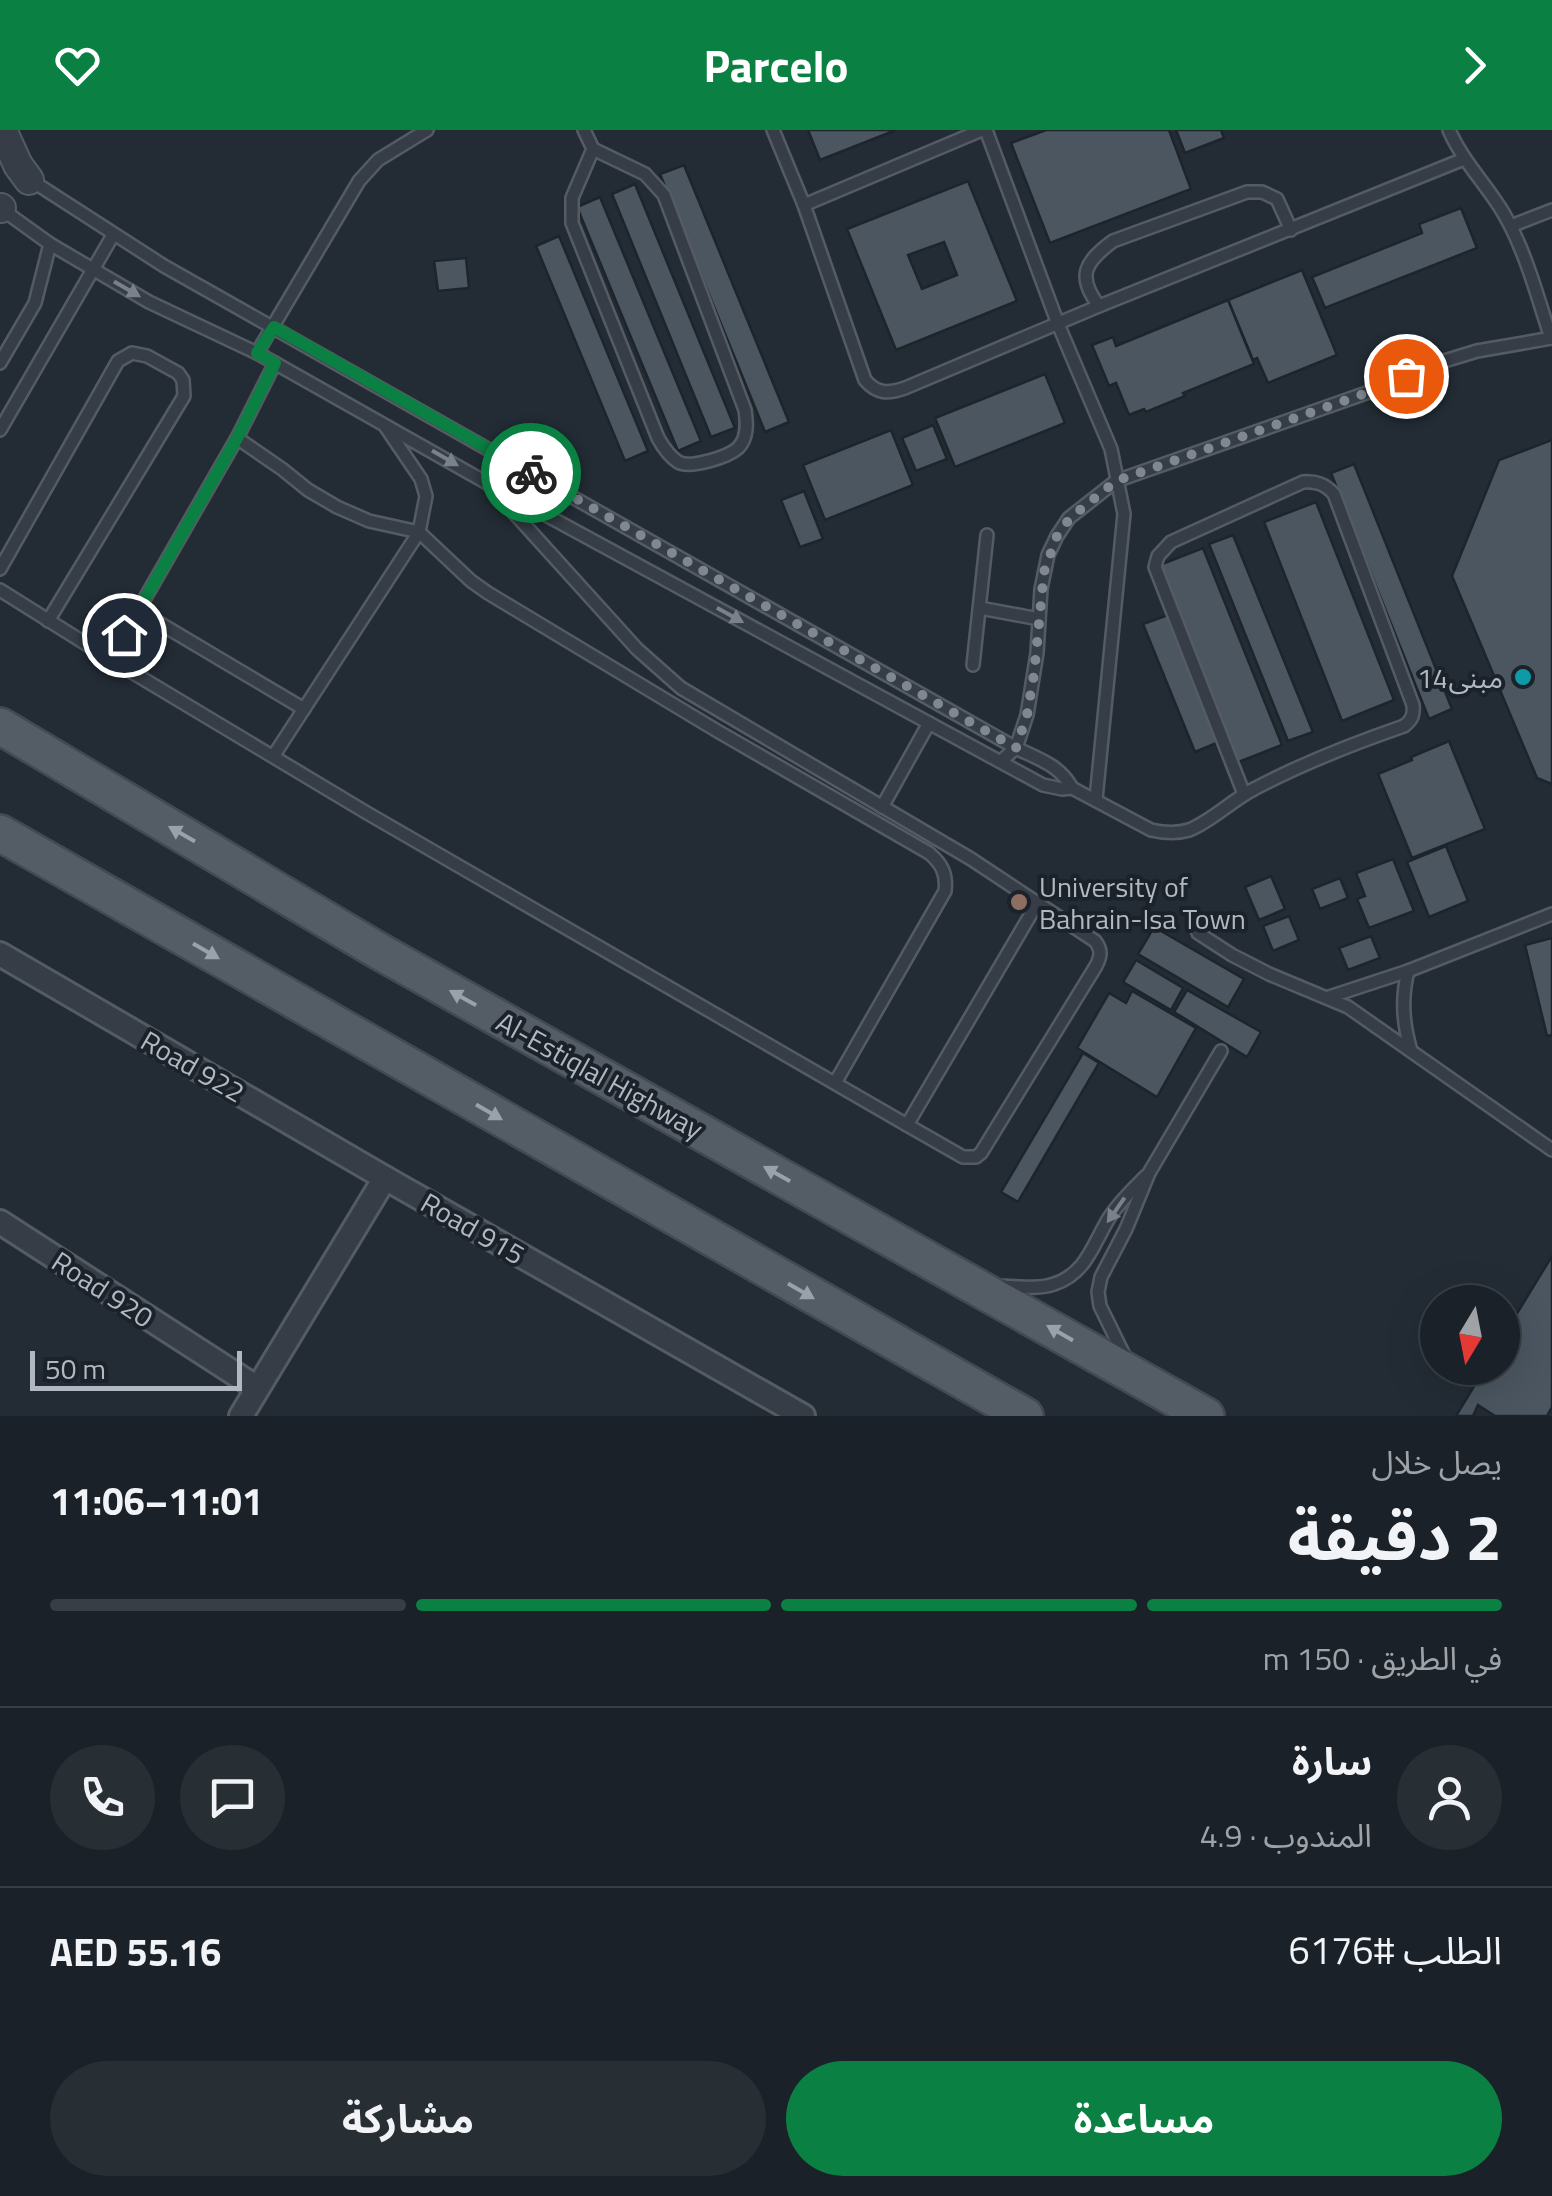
<!DOCTYPE html>
<html lang="ar">
<head>
<meta charset="utf-8">
<style>
	body { margin:0; font-family:"Titillium Web","Noto Sans Arabic",sans-serif; background:#272e34; color:#f1f3f6; direction:rtl; height:100vh; display:flex; flex-direction:column; font-size:38px; white-space:nowrap }
	* { box-sizing:border-box; margin:0 }
	p { font-size:32px; color:#9fa3a8 }
	.icon { flex:none; width:55px; height:55px; fill:none; stroke:currentColor; stroke-width:2; stroke-linecap:round; stroke-linejoin:round }
	.map { position:relative; height:1286px; overflow:hidden; direction:ltr }
	.panel { display:flex; flex-direction:column; background:#1a2128; flex:1 }
	.panel>* { flex:none }
	.needle { width:65px; rotate:190deg }
	.tools { position:absolute; left:1420px; top:1155px; display:grid; gap:20px }
	.tools a { display:grid; place-items:center; width:100px; height:100px; border-radius:50%; background:#1a2128; box-shadow:0 10px 40px #0002,0 0 0 2px #383e45; font-size:50px }
	.scale { position:absolute; left:30px; bottom:25px; width:212px; box-sizing:border-box; padding-left:10px; border:5px solid #b1b8c2; border-top:0; font-size:28px; line-height:35px; white-space:nowrap; color:#b1b8c2; -webkit-text-stroke:8px #1c222a; paint-order:stroke }
	.pin { position:absolute; display:grid; place-items:center; width:85px; height:85px; color:#fff; margin:-42px; border:5px solid #fff; border-radius:50%; box-shadow:0 2px 10px #0007 }
	.courier { position:absolute; display:grid; place-items:center; width:100px; height:100px; margin:-50px; border:8px solid #0b8043; border-radius:50%; background:#fff; color:#222; box-shadow:0 2px 12px #0007 }
	.overview em { font-style:normal; font-weight:700 }
	.overview div { display:flex; flex-direction:column-reverse }
	.overview { display:flex; align-items:center; justify-content:space-between; height:170px; padding:0 50px }
	h1 { font-size:65px; font-weight:700; line-height:75px }
	.bar { display:grid; grid-template-columns:repeat(4,1fr); gap:15px 10px; align-content:center; height:120px; padding:0 50px }
	.bar i { height:12px; border-radius:8px; background:#383e45 }
	.bar .on { background:#0b8043 }
	.bar p { grid-column:span 4 }
	.line { display:flex; align-items:center; gap:25px; padding:0 50px; border-top:2px solid #383e45 }
	.line div { flex:1 }
	.round { display:grid; place-items:center; flex:none; width:105px; height:105px; border-radius:52px; background:#272e34 }
	.cta { display:flex; gap:20px; margin-top:auto; padding:20px 50px }
	.cta a { flex:1; height:115px; border-radius:60px; background:#0b8043; color:#fff; font-size:40px; font-weight:700; line-height:115px; text-align:center }
	.cta a+a { background:#272e34; color:#f1f3f6 }
	header { display:flex; justify-content:space-between; align-items:center; height:130px; padding:0 50px; background:#0b8043; color:#fff; font-size:45px; font-weight:700 }
	.map>svg:first-child { display:block }
	.building { fill:#4b5660; stroke:#1d242c; stroke-width:2.5; fill-rule:evenodd }
	.lines { fill:none; stroke-linecap:round; stroke-linejoin:round }
	.service-casing { stroke:#545b63; stroke-width:16 }
	.minor-casing { stroke:#545b63; stroke-width:28 }
	.tertiary-casing { stroke:#545b63; stroke-width:32 }
	.primary-casing { stroke:#424952; stroke-width:40 }
	.service { stroke:#363d46; stroke-width:11 }
	.minor { stroke:#363d46; stroke-width:22 }
	.tertiary { stroke:#363d46; stroke-width:28 }
	.primary { stroke:#545c66; stroke-width:35 }
	.oneway { fill:#7a818a }
	.oneway2 { fill:#9aa1ab }
	.done { stroke:#7f8791; stroke-width:10; stroke-dasharray:0 18 }
	.route { stroke:#0b8043; stroke-width:12 }
	.culture-dot { fill:#0f9aa8; stroke:#1c222a; stroke-width:4 }
	.education-dot { fill:#8d6e63; stroke:#1c222a; stroke-width:4 }
	.labels { text-anchor:middle; dominant-baseline:central; stroke-width:8; stroke-linejoin:round; paint-order:stroke }
	.poi-label { font-size:28px; fill:#b1b8c2; stroke:#1c222a; text-anchor:end }
	.street-label { font-size:28px; fill:#b1b8c2; stroke:#1c222a }
</style>
</head>
<body>
<header><svg class="icon" aria-label="forward" viewBox="0 0 24 24"><path d="M9 5l7 7-7 7"/></svg>Parcelo<svg class="icon" aria-label="heart" viewBox="0 0 24 24"><path d="M12 20l-8-8c-3-5 5-10 8-4 3-6 11-1 8 4z"/></svg></header>
<div class="map">
<svg width="1552" height="1286" viewBox="0 0 1552 1286">
	<rect width="100%" height="100%" fill="#232c35"/>
	<!-- building -->
	<g class="building">
		<path d="M808 0H896L820 30Z"/>
		<path d="M1046 0H1169L1191 59 1050 113 1011 13Z"/>
		<path d="M1176 0H1221L1224 8 1185 23Z"/>
		<path d="M684 35 789 292 765 302 660 44Z"/>
		<path d="M968 51 1017 171 896 220 847 99ZM944 112 957 145 922 159 908 125Z"/>
		<path d="M635 54 735 298 711 307 612 64Z"/>
		<path d="M600 67 701 311 678 321 577 77Z"/>
		<path d="M1461 78 1477 118 1325 178 1312 147 1422 103 1419 94Z"/>
		<path d="M559 106 648 321 625 331 536 116Z"/>
		<path d="M466 128 469 158 438 161 434 131Z"/>
		<path d="M1302 140 1337 225 1268 253 1257 228 1253 230 1228 170Z"/>
		<path d="M1228 170 1254 234 1183 263 1185 266 1146 282 1144 279 1129 285 1116 253 1109 256 1092 215 1113 207 1116 216Z"/>
		<path d="M1045 244 1065 293 955 337 935 288Z"/>
		<path d="M933 295 947 329 916 341 902 308Z"/>
		<path d="M891 300 913 355 825 390 803 335Z"/>
		<path d="M1552 310V654L1537 648 1452 446 1499 330Z"/>
		<path d="M1354 334 1452 579 1429 589 1331 343Z"/>
		<path d="M804 361 823 409 800 417 781 370Z"/>
		<path d="M1316 372 1394 570 1342 591 1264 392Z"/>
		<path d="M1233 405 1313 602 1288 611 1209 414Z"/>
		<path d="M1203 418 1282 615 1236 633 1157 436Z"/>
		<path d="M1168 485 1219 612 1195 622 1143 494Z"/>
		<path d="M1449 611 1485 699 1412 728 1378 644 1412 630 1411 627Z"/>
		<path d="M1446 716 1468 771 1429 787 1407 732Z"/>
		<path d="M1393 729 1414 781 1369 798 1357 769 1365 766 1356 743Z"/>
		<path d="M1271 746 1285 779 1259 790 1245 757Z"/>
		<path d="M1340 748 1348 768 1320 779 1312 759Z"/>
		<path d="M1289 786 1299 810 1273 821 1263 796Z"/>
		<path d="M1154 797 1244 849 1228 877 1138 824Z"/>
		<path d="M1371 806 1380 828 1348 840 1339 818Z"/>
		<path d="M1552 808V905L1547 906 1525 815Z"/>
		<path d="M1136 830 1183 858 1171 880 1123 852Z"/>
		<path d="M1187 860 1261 902 1247 927 1174 882Z"/>
		<path d="M1132 861 1196 898 1157 967 1077 918 1109 863 1126 873Z"/>
		<path d="M1083 923 1099 933 1018 1072 1001 1062Z"/>
		<path d="M1552 1126V1277L1547 1286H1495L1478 1275 1473 1286H1456L1485 1238H1502V1208Z"/>
	</g>
	<g class="lines">
		<!-- service casing -->
		<g class="service-casing">
			<g id="service">
				<path d="M584 0 593 19"/>
				<path d="M773 0 804 75 865 250C877 264 888 264 905 258L1099 176 1464 29"/>
				<path d="M986 0 1058 194 1111 319 1124 384 1096 669"/>
				<path d="M1449 0C1463 32 1487 55 1504 84 1526 122 1537 166 1551 208"/>
				<path d="M593 19 645 44 664 65 745 280C747 293 748 308 738 318 728 327 690 339 678 332 669 326 663 317 658 308L572 93V68Z"/>
				<path d="M29 49 164 136 1016 618C1038 629 1060 635 1072 658"/>
				<path d="M804 75 982 0"/>
				<path d="M0 78 50 114 149 172 257 223 487 353 1043 655 1062 659 1072 658 1151 700C1164 703 1176 704 1189 700 1212 691 1232 670 1254 659 1303 633 1352 614 1404 596 1412 590 1414 585 1413 575L1334 364C1325 354 1316 351 1303 352L1171 412 1158 426 1155 437 1244 664"/>
				<path d="M1511 96 1552 80"/>
				<path d="M1099 176C1076 146 1085 132 1113 111L1247 62H1262L1277 69 1291 100"/>
				<path d="M257 223 359 51 378 30 427 0"/>
				<path d="M0 233 35 173 50 114"/>
				<path d="M0 300 113 105"/>
				<path d="M237 308 282 339 308 360 337 377 369 391 419 402 471 451 488 463 719 602 929 723C942 734 947 744 945 761L835 953"/>
				<path d="M0 439 118 231 132 223 147 226 178 243 183 250 184 266 48 491"/>
				<path d="M0 460 110 529 367 683 907 995 963 1027H976L981 1023 1096 836C1101 826 1102 820 1095 811L971 729 681 558 637 519 495 362"/>
				<path d="M980 478 1039 489"/>
				<path d="M139 481 304 579"/>
				<path d="M110 529 237 308 275 233"/>
				<path d="M973 535 987 405"/>
				<path d="M274 625 419 402 426 366 421 349 385 296"/>
				<path d="M1001 631 1016 618 1027 585 1037 523 1041 459 1048 425 1057 406 1069 388 1116 351 1372 261 1441 232 1477 221 1552 208"/>
				<path d="M882 677 929 593"/>
				<path d="M1198 803 1232 825 1269 844 1348 877 1552 1020"/>
				<path d="M1408 841C1401 869 1403 893 1411 921"/>
				<path d="M1329 867 1408 841 1552 784"/>
				<path d="M907 995 1038 772"/>
				<path d="M998 1156C1016 1156 1037 1160 1054 1154 1086 1144 1093 1114 1109 1088 1119 1072 1133 1059 1146 1046"/>
				<path d="M1126 1229 1100 1176 1098 1162 1101 1147 1126 1099 1149 1043 1221 921"/>
			</g>
		</g>
		<!-- minor casing -->
		<g class="minor-casing">
			<g id="minor">
				<path d="M0 824 385 1048 803 1286"/>
				<path d="M0 1092 257 1258"/>
				<path d="M241 1286 385 1048"/>
			</g>
		</g>
		<!-- tertiary casing -->
		<g class="tertiary-casing">
			<g id="tertiary">
				<path d="M2 0 18 35 29 50"/>
				<path d="M0 78H1"/>
			</g>
		</g>
		<!-- primary casing -->
		<g class="primary-casing">
			<g id="primary">
				<path d="M0 596 377 820 1206 1286"/>
				<path d="M0 703 1025 1286"/>
			</g>
		</g>
		<!-- service -->
		<use href="#service" class="service"/>
		<!-- minor -->
		<use href="#minor" class="minor"/>
		<!-- tertiary -->
		<use href="#tertiary" class="tertiary"/>
		<!-- primary -->
		<use href="#primary" class="primary"/>
	</g>
	<!-- one-way arrows -->
	<defs><path id="oneway-solid" d="M-6-.8H1V-3.2L6.5 0L1 3.2V.8H-6Z" transform="scale(2.5)"/></defs>
	<g class="oneway">
		<use href="#oneway-solid" transform="translate(127 159) rotate(30)"/>
		<use href="#oneway-solid" transform="translate(445 328) rotate(30)"/>
		<use href="#oneway-solid" transform="translate(730 485) rotate(29)"/>
		<use href="#oneway-solid" transform="translate(1116 1080) rotate(125)"/>
	</g>
	<g class="oneway2">
		<use href="#oneway-solid" transform="translate(182 704) rotate(-150)"/>
		<use href="#oneway-solid" transform="translate(206 821) rotate(30)"/>
		<use href="#oneway-solid" transform="translate(463 868) rotate(-151)"/>
		<use href="#oneway-solid" transform="translate(489 982) rotate(30)"/>
		<use href="#oneway-solid" transform="translate(777 1044) rotate(-151)"/>
		<use href="#oneway-solid" transform="translate(801 1161) rotate(30)"/>
		<use href="#oneway-solid" transform="translate(1060 1203) rotate(-150)"/>
	</g>
	<g class="lines">
		<!-- done -->
		<path class="done" d="M531 343 1016 618 1027 585 1034 544 1044 442 1057 406 1070 388 1116 351 1372 261 1406 246"/>
		<!-- route -->
		<path class="route" d="M124 505 237 308 275 233 257 223 274 197 531 343"/>
	</g>
	<!-- markers -->
	<circle class="culture-dot" cx="1523" cy="547" r="10"/>
	<circle class="education-dot" cx="1019" cy="772" r="10"/>
	<g class="labels">
		<!-- poi labels -->
		<g class="poi-label">
			<text x="1503" y="547">مبنى14</text>
			<text x="1039" y="756" text-anchor="start">University of<tspan x="1039" dy="32">Bahrain-Isa Town</tspan></text>
		</g>
		<!-- street labels -->
		<g class="street-label">
			<text transform="translate(193 936) rotate(30)">Road 922</text>
			<text transform="translate(600 945) rotate(29)">Al-Estiqlal Highway</text>
			<text transform="translate(473 1098) rotate(30)">Road 915</text>
			<text transform="translate(103 1159) rotate(33)">Road 920</text>
		</g>
	</g>
</svg>
<div class="tools">
<a><svg class="needle" viewBox="-14 -14 28 28"><path d="M0-13l5 13h-10z" fill="#e53935"/><path d="M0 13l5-13h-10z" fill="#9fa3a8"/></svg></a>
</div>
<div class="scale">50 m</div>
<div class="pin" style="left:1406px;top:246px;background:#ea580c"><svg class="icon" aria-label="bag" viewBox="0 0 24 24"><path d="M5 8h14l-1 12H6zM9 8a3 3 0 0 1 6 0"/></svg></div>
<div class="pin" style="left:124px;top:505px;background:#1f2937"><svg class="icon" aria-label="home" viewBox="0 0 24 24"><path d="M3 11l9-7 9 7M6 9v11h12V9"/></svg></div>
<div class="courier" style="left:531px;top:343px"><svg class="icon" aria-label="bike" viewBox="0 0 24 24"><circle cx="6" cy="16" r="4"/><circle cx="18" cy="16" r="4"/><path d="M6 16l4-8h5l3 8M10 8l3 8H6M13 5h3"/></svg></div>
</div>
<section class="panel">
<div class="overview"><div><h1>2 دقيقة</h1><p>يصل خلال</p></div><em>11:01–11:06</em></div>
<div class="bar"><i class="on"></i><i class="on"></i><i class="on"></i><i></i><p>في الطريق · 150 m</p></div>
<div class="line" style="height:180px"><a class="round"><svg class="icon" aria-label="person" viewBox="0 0 24 24"><circle cx="12" cy="8" r="4"/><path d="M4 21q1-7 8-7t8 7"/></svg></a><div><b>سارة</b><p>المندوب · 4.9</p></div><a class="round"><svg class="icon" aria-label="chat" viewBox="0 0 24 24"><path d="M4 5h16v11H9l-5 4z"/></svg></a><a class="round"><svg class="icon" aria-label="phone" viewBox="0 0 24 24"><path d="M5 4h4l2 5-3 2q2 4 5 5l2-3 5 2v4C11 20 4 13 5 4z"/></svg></a></div>
<div class="line" style="height:130px"><div>الطلب #6176</div><b>AED 55.16</b></div>
<div class="cta"><a>مساعدة</a><a>مشاركة</a></div>
</section>
</body>
</html>
